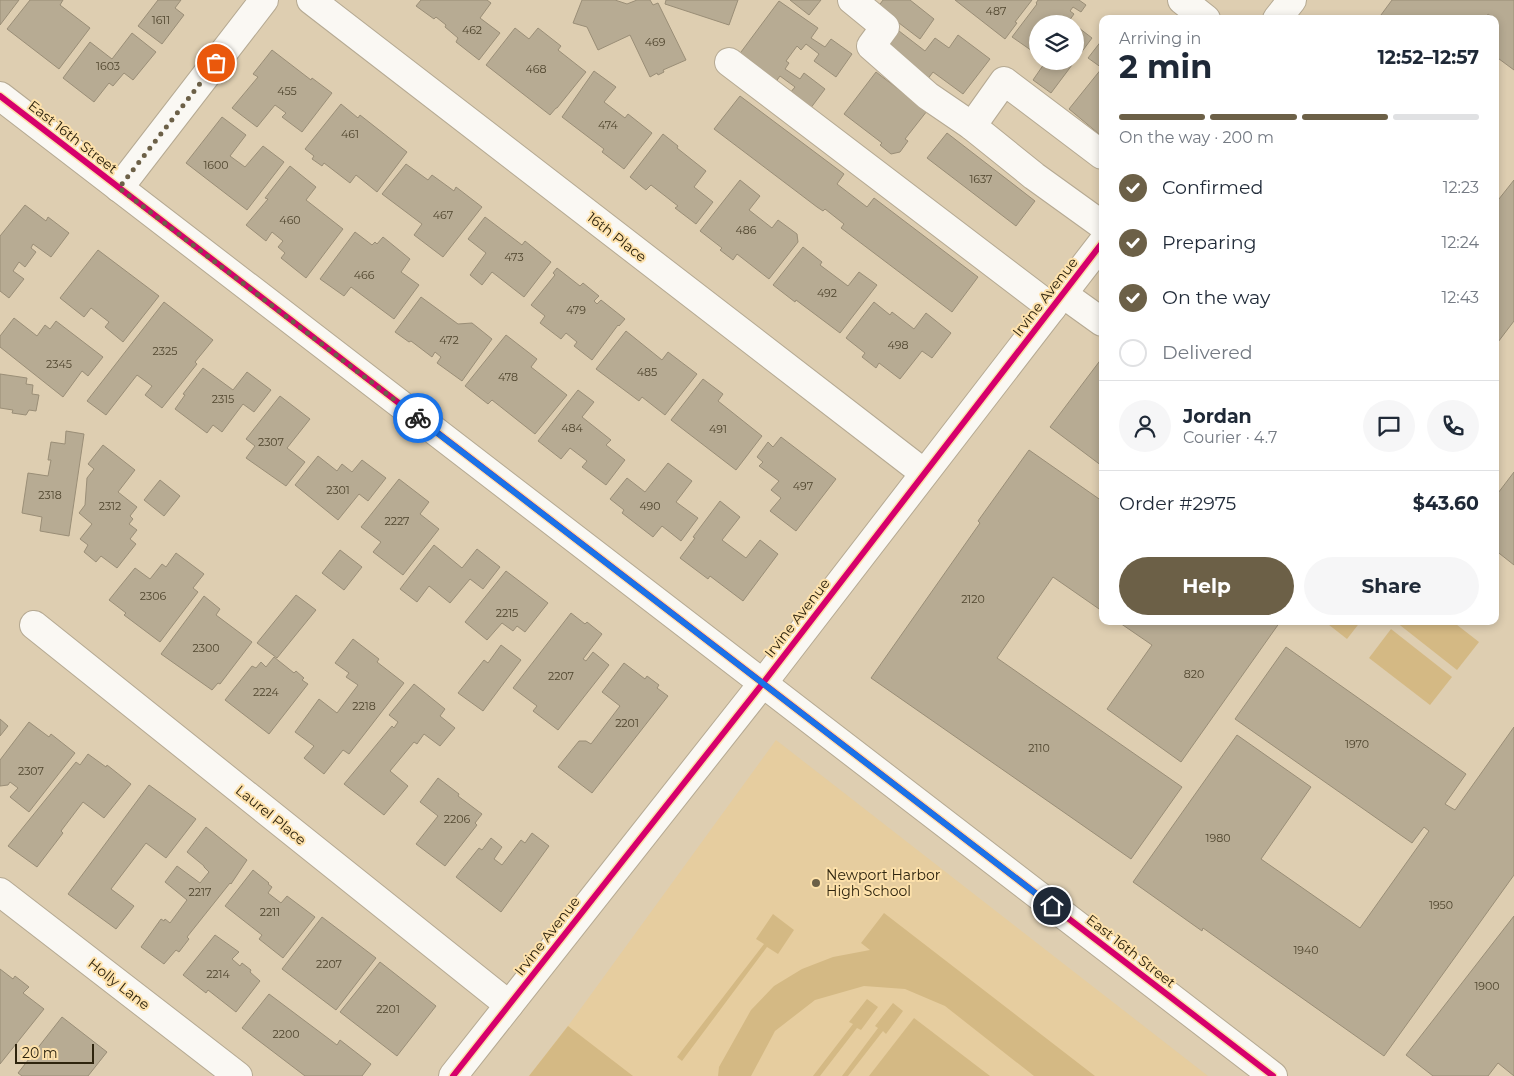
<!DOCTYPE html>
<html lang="en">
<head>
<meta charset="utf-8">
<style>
	body { margin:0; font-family:Montserrat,sans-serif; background:#f6f6f7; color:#1f2937; height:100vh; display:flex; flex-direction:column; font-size:19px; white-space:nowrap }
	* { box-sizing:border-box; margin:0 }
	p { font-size:16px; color:#747a83 }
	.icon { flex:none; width:28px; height:28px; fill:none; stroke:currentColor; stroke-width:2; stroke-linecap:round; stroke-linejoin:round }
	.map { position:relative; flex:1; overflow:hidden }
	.details { position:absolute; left:1099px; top:15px; width:400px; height:610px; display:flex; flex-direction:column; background:#fff; border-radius:10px; box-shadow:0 2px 8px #0003 }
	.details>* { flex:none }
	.buttons { position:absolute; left:1029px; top:15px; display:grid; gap:10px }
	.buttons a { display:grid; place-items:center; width:55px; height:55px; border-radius:50%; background:#fff; box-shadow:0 2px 8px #0003; font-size:25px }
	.scale { position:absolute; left:15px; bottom:12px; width:79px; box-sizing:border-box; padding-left:5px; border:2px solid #2e240e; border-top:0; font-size:14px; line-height:18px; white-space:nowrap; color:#2e240e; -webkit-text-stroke:4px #fde1ab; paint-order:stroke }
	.pin { position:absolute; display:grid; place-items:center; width:42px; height:42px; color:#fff; margin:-21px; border:2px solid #fff; border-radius:50%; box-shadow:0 1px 5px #0007 }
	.courier { position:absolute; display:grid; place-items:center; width:50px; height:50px; margin:-25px; border:4px solid #1a73e8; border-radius:50%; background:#fff; color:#222; box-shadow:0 1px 6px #0007 }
	.summary em { font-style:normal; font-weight:700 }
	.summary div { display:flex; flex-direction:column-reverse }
	.summary { display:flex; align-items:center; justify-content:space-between; height:85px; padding:0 20px }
	h1 { font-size:32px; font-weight:700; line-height:38px }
	.bar { display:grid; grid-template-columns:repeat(4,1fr); gap:8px 5px; align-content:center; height:60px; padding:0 20px }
	.bar i { height:6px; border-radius:4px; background:#e0e1e3 }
	.bar .current { background:#6c6047 }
	.bar p { grid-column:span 4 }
	.line { display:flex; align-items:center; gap:12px; padding:0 20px; border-top:1px solid #e0e1e3 }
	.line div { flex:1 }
	.round { display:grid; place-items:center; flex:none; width:52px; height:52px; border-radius:26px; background:#f6f6f7 }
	ol { padding:0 20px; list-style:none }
	li { display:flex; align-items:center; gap:15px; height:55px }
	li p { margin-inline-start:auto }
	li .icon { padding:5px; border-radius:50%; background:#6c6047; color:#fff; stroke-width:4 }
	li:last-child { color:#747a83 }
	li i { width:28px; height:28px; border:2px solid #e0e1e3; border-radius:50% }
	.action { display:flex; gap:10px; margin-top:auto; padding:10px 20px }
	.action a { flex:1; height:58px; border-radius:30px; background:#6c6047; color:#fff; font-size:20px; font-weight:700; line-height:58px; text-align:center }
	.action a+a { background:#f6f6f7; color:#1f2937 }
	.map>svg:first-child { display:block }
	.built { fill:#e6cd9f }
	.green { fill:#d4b984 }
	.building { fill:#b7ab93; stroke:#9a8e77 }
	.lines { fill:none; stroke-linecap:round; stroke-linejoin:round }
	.minor-casing { stroke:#b5a992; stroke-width:30 }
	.major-casing { stroke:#b5a992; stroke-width:30 }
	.minor { stroke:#faf8f3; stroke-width:28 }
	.major { stroke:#faf8f3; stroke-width:28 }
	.cycleway-casing { stroke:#fde1ab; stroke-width:9 }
	.cycleway { stroke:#d6006c; stroke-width:6 }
	.done { stroke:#6c6047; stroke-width:5; stroke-dasharray:0 9 }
	.route { stroke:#1a73e8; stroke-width:6 }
	.poi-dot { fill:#6c6047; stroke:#fde1ab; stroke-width:2 }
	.labels { text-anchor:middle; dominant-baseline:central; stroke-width:4; stroke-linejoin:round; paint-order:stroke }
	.number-label { font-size:11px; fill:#50462f }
	.street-label { font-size:14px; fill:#2e240e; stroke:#fde1ab }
	.poi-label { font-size:14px; fill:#2e240e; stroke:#fde1ab; text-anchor:start }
</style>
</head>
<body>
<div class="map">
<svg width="1514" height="1076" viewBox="0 0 1514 1076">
	<rect width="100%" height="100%" fill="#deceb1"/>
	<!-- built -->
	<path class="built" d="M776 740 1208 1076H529L568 1026Z"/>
	<!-- green -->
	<g class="green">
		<path d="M1324 621H1361L1347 639Z"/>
		<path d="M1397 621H1452L1479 642 1457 670 1396 622Z"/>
		<path d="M1391 629 1452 677 1430 705 1369 658Z"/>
		<path d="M884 913 1095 1076H1034L945 1006 905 989 864 986 815 1000 775 1031 751 1076H718L719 1067 751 1010 774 986 802 969 833 957 870 950 861 943Z"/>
		<path d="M773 914 794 930 778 954 767 947 682 1061 677 1057 764 944 756 939Z"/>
		<path d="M867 999 878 1007 861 1030 857 1028 820 1076H813L853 1024 849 1022Z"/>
		<path d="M893 1003 903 1011 886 1034 883 1031 848 1076H842L878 1028 875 1026Z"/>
		<path d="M914 1018 990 1076H869Z"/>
		<path d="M568 1026 633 1076H529Z"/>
	</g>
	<!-- building -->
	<g class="building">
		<path d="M0 0H19L0 25Z"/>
		<path d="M30 0H63L60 5 90 28 59 69 7 29Z"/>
		<path d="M158 0H181L175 8 184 15 162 44 138 26Z"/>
		<path d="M421 0H487L491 3 480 18 500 33 479 60 456 42 458 38 445 27 446 25 436 17 434 19 416 6Z"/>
		<path d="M582 0H615L627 4 637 0H650L653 5 658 3 686 60 663 70 664 72 658 75 657 73 650 77 630 35 598 50 587 27 573 23Z"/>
		<path d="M666 0H738L729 25 665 4Z"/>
		<path d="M790 0H821L809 15Z"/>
		<path d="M883 0H910L934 19 920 39 878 7Z"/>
		<path d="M955 0H1032L1015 22 1017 23 1005 39Z"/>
		<path d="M1038 0H1079L1086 5 1081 12 1073 7 1070 11 1074 14 1069 21 1073 24H1038V55L1012 37 1037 4 1036 3Z"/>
		<path d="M1392 0H1514V70L1495 56V26L1498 21 1488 14 1485 19H1378Z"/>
		<path d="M779 1 818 28 811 38 825 47 831 39 852 54 836 77 814 61 819 54 806 44 801 50 797 46 786 61 789 63 785 69 800 79 804 73 825 89 810 109 789 94 795 87 780 76 775 83 738 56Z"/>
		<path d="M1075 25 1092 38 1075 61Z"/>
		<path d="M515 28 529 39 538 28 561 46 558 50 586 72 557 108H556L550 115 486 65Z"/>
		<path d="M899 31 925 51 935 38 949 48 958 35 990 59 963 94 933 72 927 80 885 48Z"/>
		<path d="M132 33 156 52 133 80 124 73 113 86 109 83 94 102 63 78 90 42 112 59Z"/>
		<path d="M1102 40V129L1099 134 1069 109 1102 68 1088 58Z"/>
		<path d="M272 50 311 80 312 78 332 93 302 132 282 117 286 113 275 105 257 127 232 108 258 77 253 74Z"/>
		<path d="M1046 61H1075L1051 93 1033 80Z"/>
		<path d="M594 71 616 87 604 102 625 118 628 114 652 133 624 169 602 152 604 149 562 117Z"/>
		<path d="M876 72 927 111 905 139 908 141 900 152 891 154 880 145 882 143 844 114Z"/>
		<path d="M740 96 844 174 837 184 867 207 874 198 978 277 952 312 841 228 844 224 825 209 823 211 817 207 714 129Z"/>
		<path d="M341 104 358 118 360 115 407 152 377 192 356 175 350 183 324 163 322 166 312 159 314 156 305 149Z"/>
		<path d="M222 117 246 135 230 156 245 167 263 146 284 162 247 210 186 163Z"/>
		<path d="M947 133 1035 201 1016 226 927 158Z"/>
		<path d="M663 134 678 146 677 148 706 171 694 187 713 202 696 224 675 208 678 206 651 185 646 190 630 177Z"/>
		<path d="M406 164 428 180 432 175 454 191 456 187 482 207 443 257 414 235 422 224 382 194Z"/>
		<path d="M290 166 316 187 306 200 343 229 306 278 281 258 285 253 278 247 283 241 272 232 266 241 246 225 268 199 265 198Z"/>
		<path d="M740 180 760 196 749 210 772 228 778 220 797 234 798 242 769 279 737 254 733 260 720 250 722 248 700 231Z"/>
		<path d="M1514 180V321L1495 346V204Z"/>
		<path d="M25 205 46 221 48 217 69 233 51 257 33 244 31 248 36 252 25 267 19 262 13 271 24 279 9 298 0 291V236Z"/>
		<path d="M485 217 522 245 525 241 551 262 524 297 492 272 482 285 470 275 486 253 468 239Z"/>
		<path d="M355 232 372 245 375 242 377 244 383 237 410 259 401 272 419 285 394 319 351 287 344 296 320 279Z"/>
		<path d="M803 247 822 262 820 265 848 286 859 272 877 285 840 333 796 300 795 302 773 285Z"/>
		<path d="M98 250 159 296 123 342 105 327 109 322 91 308 84 317 60 298Z"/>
		<path d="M557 268 580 286 583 283 599 296 594 301 597 304 601 300 625 319 619 326 618 325 592 360 574 346 577 342 566 333 561 339 540 323 545 316 531 305 555 275 553 273Z"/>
		<path d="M421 297 458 324 472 323 492 339 462 381 437 363 441 357 435 352 432 357 411 341 409 342 395 332Z"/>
		<path d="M164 302 213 340 195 362 197 364 162 408 145 395 152 386 137 375 106 415 87 401Z"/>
		<path d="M874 302 890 315 892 312 914 329 926 313 951 333 932 358 922 351 900 379 879 363 876 368 862 357 865 353 846 338Z"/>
		<path d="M14 318 37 336 45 325 50 329 56 321 103 357 88 376 82 371 63 397 0 347V336Z"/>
		<path d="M626 331 662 360 668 352 697 374 665 415 642 397 639 401 596 369Z"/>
		<path d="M506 335 537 359 531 367 567 395 535 434 492 400 488 404 465 386Z"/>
		<path d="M1102 358V466L1050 427Z"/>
		<path d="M203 368 233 390 247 372 271 390 254 412 243 404 222 432 213 425 207 433 175 409 185 395 183 394Z"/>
		<path d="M0 374 27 378 26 384 33 385 32 394 39 395 36 411 29 410 26 415 12 413 13 410 0 408Z"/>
		<path d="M703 379 723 394 718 401 762 436 736 470 671 420Z"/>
		<path d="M578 390 594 402 582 417 611 440 606 445 625 460 606 485 582 467 587 461 570 448 561 459 538 441Z"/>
		<path d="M280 396 310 419 287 448 305 462 286 486 246 458 255 446 246 439Z"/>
		<path d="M66 431 84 434 69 536 40 531 42 517 22 513 28 473 48 476 51 460H48L51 442 65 444Z"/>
		<path d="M781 437 836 479 796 531 770 511 781 498 771 490 779 481 759 466 763 462 757 457 768 442 773 447Z"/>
		<path d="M103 445 135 470 118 492 137 507 130 516 133 519 129 524 137 530 130 539 136 544 117 568 101 556 96 562 84 552 88 545 80 539 92 524 79 513 85 505 87 478 94 469 88 464Z"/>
		<path d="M1029 450 1102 501V611L1053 577 997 658 1182 787 1131 859 871 678 980 523 978 521Z"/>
		<path d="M318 456 337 471 342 464 352 472 362 460 386 478 368 501 359 494 338 520 295 485Z"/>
		<path d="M668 463 692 481 676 502 698 518 681 541 662 526 653 537 622 513 624 510 610 499 627 478 645 492Z"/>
		<path d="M1514 472V565L1495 550V497Z"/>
		<path d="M399 479 429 502 420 514 439 529 403 575 373 552 381 542 361 527Z"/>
		<path d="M160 480 180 496 164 516 144 500Z"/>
		<path d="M720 501 740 517 722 540 746 558 760 540 778 554 743 601 710 576 708 579 680 558 695 538 693 537Z"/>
		<path d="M434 545 462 568 477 549 500 567 483 589 470 579 450 603 429 586 417 602 400 589Z"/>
		<path d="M340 550 362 567 344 590 322 573Z"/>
		<path d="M176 553 204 574 193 588 198 592 160 642 124 615 126 613 109 600 135 568 150 579 162 564 166 567Z"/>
		<path d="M506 571 548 603 525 632 517 626 513 631 502 623 487 640 465 622Z"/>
		<path d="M296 595 316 610 277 658 257 643Z"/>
		<path d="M204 596 220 609 216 615 252 642 220 684 218 683 212 690 161 654Z"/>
		<path d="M571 613 585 624 587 622 602 634 583 659 586 661 593 652 609 665 558 730 533 711 537 706 513 688Z"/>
		<path d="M1117 621H1279L1280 622 1181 762 1107 709 1152 645Z"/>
		<path d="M353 639 379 659 377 662 404 683 349 754 343 750 324 774 304 758 314 746 295 732 319 699 337 713 358 685 346 677 349 673 335 663Z"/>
		<path d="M501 645 521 660 483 711 458 693 484 660 488 663Z"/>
		<path d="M1286 647 1466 774 1445 804 1455 810 1514 727V875L1384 1056 1203 928 1202 931 1133 882 1237 735 1311 787 1261 859 1360 928 1429 831 1424 827 1412 843 1235 719Z"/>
		<path d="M274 657 294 673 296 671 304 678 302 680 308 684 269 734 225 700 252 666 256 668 261 662 266 667Z"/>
		<path d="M624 663 645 679 647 676 659 685 657 688 668 696 592 793 558 767 579 741H586L591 744 620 706 602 692Z"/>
		<path d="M414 684 445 709 440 716 455 728 440 746 424 734 417 744 414 742 390 771 408 786 384 815 344 784 392 726 394 728 398 722 389 715Z"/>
		<path d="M0 719 8 726 0 736Z"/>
		<path d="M29 722 49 737 51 734 75 753 29 812 10 797 18 788 10 782 8 785 0 786V760Z"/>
		<path d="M88 754 106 767 107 765 131 784 104 818 83 802 61 831 63 833 37 867 8 846 76 762 80 765Z"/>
		<path d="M438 778 459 794 458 796 482 814 475 823 477 825 445 866 416 844 438 816 420 802Z"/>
		<path d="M149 785 196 819 166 858 146 843 111 889 134 906 116 929 68 894Z"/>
		<path d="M206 827 247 860 231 884 230 883 187 937 189 939 179 952 176 950 164 964 141 947 161 919 164 921 165 919 170 923 187 900 165 882 177 866 200 883 209 872 204 867V866L187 852Z"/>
		<path d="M532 833 549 846 501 912 456 877 479 848 482 850 491 838 502 847 494 859 502 865 521 840 525 843Z"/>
		<path d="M253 870 269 883 268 884 272 887 268 893 281 903 287 896 315 917 283 958 259 939 262 935 225 906Z"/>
		<path d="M1514 916V1076L1498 1063 1488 1076H1433L1406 1055Z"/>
		<path d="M322 917 376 958 336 1010 282 969Z"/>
		<path d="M215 935 239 952 232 959 240 966 242 963 251 970 250 972 260 981 236 1012 208 990 206 993 183 975Z"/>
		<path d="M380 962 436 1006 397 1056 340 1012Z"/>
		<path d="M0 969 13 979 15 976 29 987 23 993 44 1009 0 1064Z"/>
		<path d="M269 994 337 1045 340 1040 371 1064 362 1076H305L242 1028Z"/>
		<path d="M62 1017 107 1052 88 1076H22L18 1073Z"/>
	</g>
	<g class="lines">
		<!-- minor casing -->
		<g class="minor-casing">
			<g id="minor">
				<path d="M311 0 924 473"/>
				<path d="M852 0 885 27 871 46 928 96 972 126 1034 176 1102 225"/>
				<path d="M1182 0 1206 19"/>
				<path d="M729 62 1052 308"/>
				<path d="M0 96 1273 1076"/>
				<path d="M972 126 1004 81 1102 155"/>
				<path d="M119 188 264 0"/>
				<path d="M1063 294 1102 322"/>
				<path d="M34 625 509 1005"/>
				<path d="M0 892 238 1076"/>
			</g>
		</g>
		<!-- major casing -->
		<g class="major-casing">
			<g id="major">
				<path d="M1277 19 1292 0"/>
				<path d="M453 1076 763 683 1102 243"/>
			</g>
		</g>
		<!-- minor -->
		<use href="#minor" class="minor"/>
		<!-- major -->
		<use href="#major" class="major"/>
		<!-- cycleway casing -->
		<g class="cycleway-casing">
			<g id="cycleway">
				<path d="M0 96 1273 1076"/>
				<path d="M453 1076 763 683 1102 243"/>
			</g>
		</g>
		<!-- cycleway -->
		<use href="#cycleway" class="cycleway"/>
	</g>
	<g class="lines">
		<!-- done -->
		<path class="done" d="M216 63 119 188 418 418"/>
		<!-- route -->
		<path class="route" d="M418 418 1052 906"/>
	</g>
	<!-- markers -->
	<circle class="poi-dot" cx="816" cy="883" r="5"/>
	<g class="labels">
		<!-- number labels -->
		<g class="number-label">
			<text x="996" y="11">487</text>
			<text x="161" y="20">1611</text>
			<text x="472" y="30">462</text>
			<text x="655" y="42">469</text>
			<text x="108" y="66">1603</text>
			<text x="536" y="69">468</text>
			<text x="287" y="91">455</text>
			<text x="608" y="125">474</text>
			<text x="350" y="134">461</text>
			<text x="216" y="165">1600</text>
			<text x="981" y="179">1637</text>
			<text x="443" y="215">467</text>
			<text x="290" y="220">460</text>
			<text x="746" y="230">486</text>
			<text x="514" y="257">473</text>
			<text x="364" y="275">466</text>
			<text x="827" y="293">492</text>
			<text x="576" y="310">479</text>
			<text x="449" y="340">472</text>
			<text x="898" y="345">498</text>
			<text x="165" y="351">2325</text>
			<text x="59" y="364">2345</text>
			<text x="647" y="372">485</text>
			<text x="508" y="377">478</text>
			<text x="223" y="399">2315</text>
			<text x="572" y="428">484</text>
			<text x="718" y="429">491</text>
			<text x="271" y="442">2307</text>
			<text x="803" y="486">497</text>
			<text x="338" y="490">2301</text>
			<text x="50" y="495">2318</text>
			<text x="110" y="506">2312</text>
			<text x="650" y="506">490</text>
			<text x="397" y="521">2227</text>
			<text x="153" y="596">2306</text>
			<text x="973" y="599">2120</text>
			<text x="507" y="613">2215</text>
			<text x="206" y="648">2300</text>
			<text x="1194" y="674">820</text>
			<text x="561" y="676">2207</text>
			<text x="266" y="692">2224</text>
			<text x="364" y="706">2218</text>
			<text x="627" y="723">2201</text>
			<text x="1357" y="744">1970</text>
			<text x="1039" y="748">2110</text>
			<text x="31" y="771">2307</text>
			<text x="457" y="819">2206</text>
			<text x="1218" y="838">1980</text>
			<text x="200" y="892">2217</text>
			<text x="1441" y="905">1950</text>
			<text x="270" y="912">2211</text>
			<text x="1306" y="950">1940</text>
			<text x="329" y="964">2207</text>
			<text x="218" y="974">2214</text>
			<text x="1487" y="986">1900</text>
			<text x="388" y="1009">2201</text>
			<text x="286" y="1034">2200</text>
		</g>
		<!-- street labels -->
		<g class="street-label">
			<text transform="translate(73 137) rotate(38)">East 16th Street</text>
			<text transform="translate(617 237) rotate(38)">16th Place</text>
			<text transform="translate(1045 297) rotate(-52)">Irvine Avenue</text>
			<text transform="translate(797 618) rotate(-52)">Irvine Avenue</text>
			<text transform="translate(271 815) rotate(39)">Laurel Place</text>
			<text transform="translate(547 936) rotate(-52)">Irvine Avenue</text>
			<text transform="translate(1131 951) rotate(38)">East 16th Street</text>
			<text transform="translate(119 984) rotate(38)">Holly Lane</text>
		</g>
		<!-- poi labels -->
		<g class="poi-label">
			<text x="826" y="875">Newport Harbor<tspan x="826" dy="16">High School</tspan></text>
		</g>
	</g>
</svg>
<div class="buttons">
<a><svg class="icon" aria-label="layers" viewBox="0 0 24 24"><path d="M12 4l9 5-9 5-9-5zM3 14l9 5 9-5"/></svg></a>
</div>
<div class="scale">20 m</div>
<div class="pin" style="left:216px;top:63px;background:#ea580c"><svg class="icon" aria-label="bag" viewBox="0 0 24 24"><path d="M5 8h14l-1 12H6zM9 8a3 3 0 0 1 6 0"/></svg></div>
<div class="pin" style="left:1052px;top:906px;background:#1f2937"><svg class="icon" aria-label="home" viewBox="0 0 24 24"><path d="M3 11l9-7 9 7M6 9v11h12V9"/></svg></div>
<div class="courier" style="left:418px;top:418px"><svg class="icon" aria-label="bike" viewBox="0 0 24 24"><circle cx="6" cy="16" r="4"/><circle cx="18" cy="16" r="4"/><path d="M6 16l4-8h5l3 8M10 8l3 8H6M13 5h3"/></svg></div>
<section class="details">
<div class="summary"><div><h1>2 min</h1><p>Arriving in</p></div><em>12:52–12:57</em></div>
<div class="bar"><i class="current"></i><i class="current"></i><i class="current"></i><i></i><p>On the way · 200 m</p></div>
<ol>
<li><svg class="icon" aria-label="check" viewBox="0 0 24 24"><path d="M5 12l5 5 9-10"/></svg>Confirmed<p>12:23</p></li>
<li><svg class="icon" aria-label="check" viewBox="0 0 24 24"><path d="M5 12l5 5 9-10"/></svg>Preparing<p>12:24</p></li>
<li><svg class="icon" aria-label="check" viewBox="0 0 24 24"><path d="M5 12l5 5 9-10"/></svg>On the way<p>12:43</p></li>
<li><i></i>Delivered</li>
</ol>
<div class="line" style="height:90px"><a class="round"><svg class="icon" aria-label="person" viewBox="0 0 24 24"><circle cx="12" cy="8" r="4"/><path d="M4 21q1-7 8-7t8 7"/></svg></a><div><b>Jordan</b><p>Courier · 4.7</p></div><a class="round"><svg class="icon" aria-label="chat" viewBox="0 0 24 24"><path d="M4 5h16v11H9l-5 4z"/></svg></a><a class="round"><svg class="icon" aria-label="phone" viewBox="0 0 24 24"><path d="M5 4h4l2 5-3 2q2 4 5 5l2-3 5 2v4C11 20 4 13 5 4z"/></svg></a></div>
<div class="line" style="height:65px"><div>Order #2975</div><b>$43.60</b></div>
<div class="action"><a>Help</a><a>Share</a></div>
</section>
</div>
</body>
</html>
